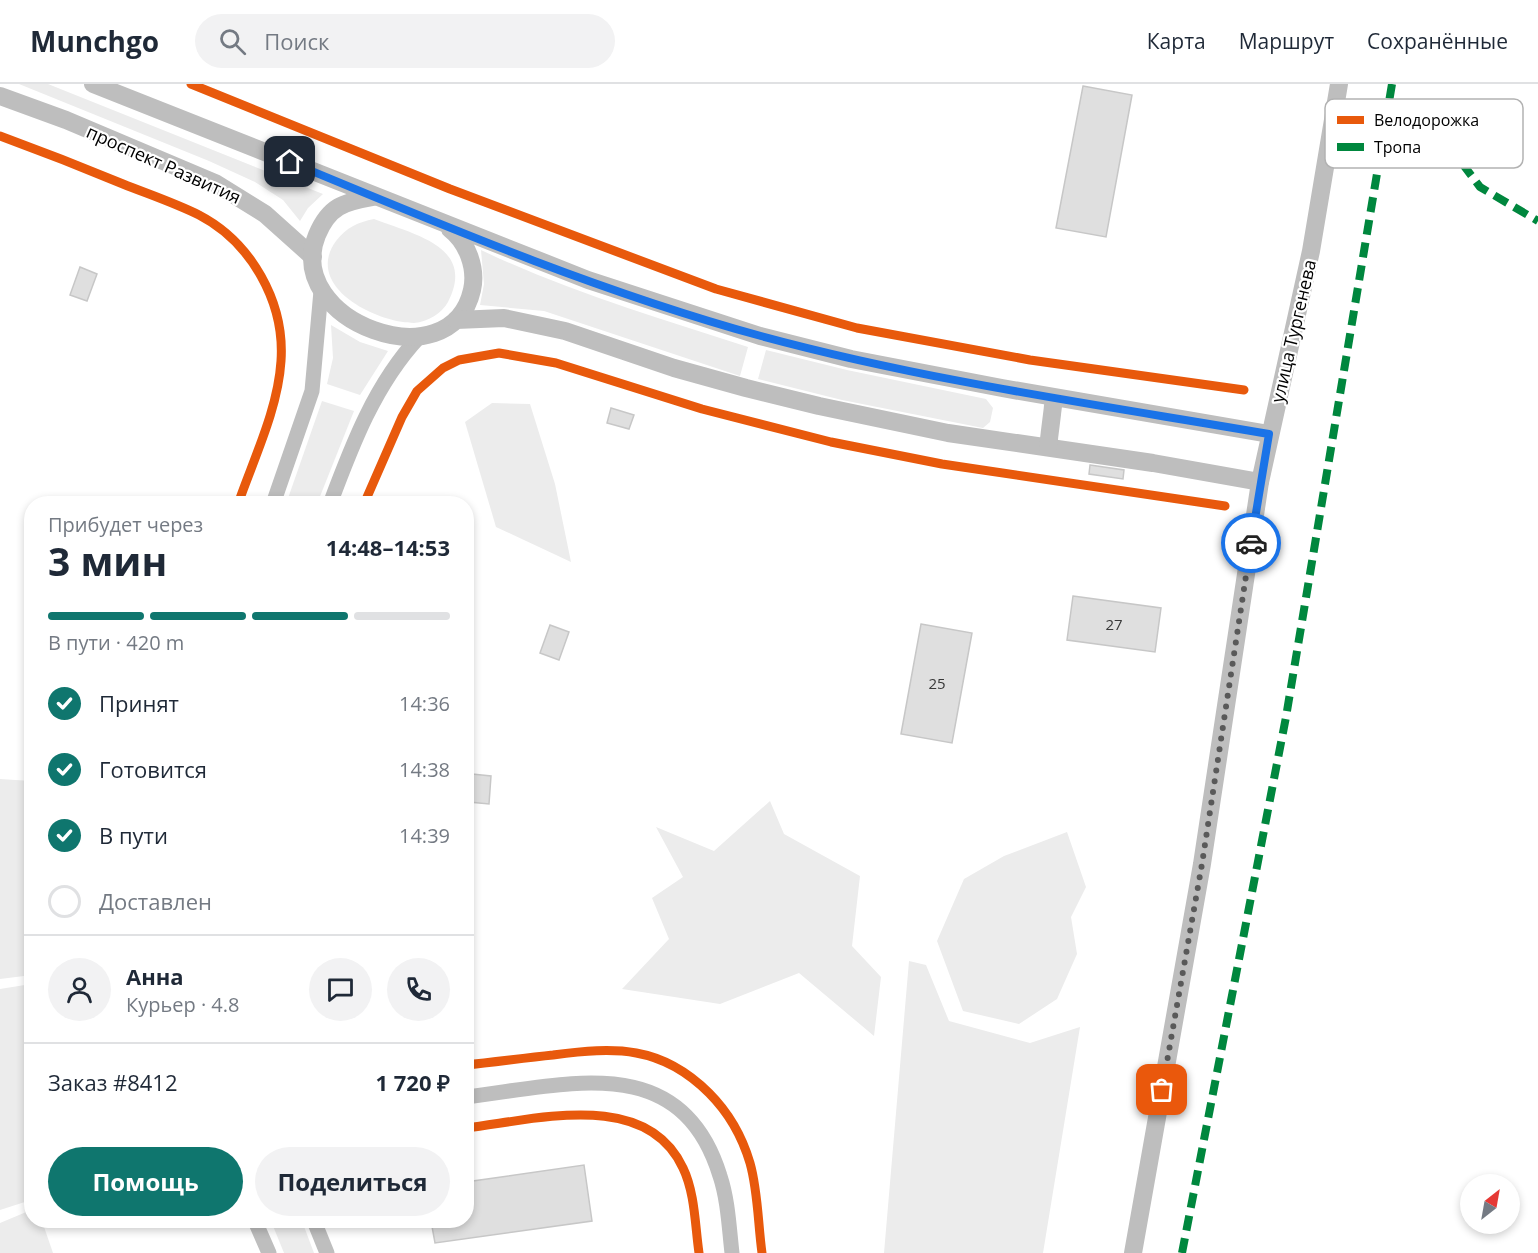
<!DOCTYPE html>
<html lang="ru">
<head>
<meta charset="utf-8">
<style>
	body { margin:0; font-family:"Open Sans",sans-serif; background:#f2f2f3; color:#1f2937; height:100vh; display:flex; flex-direction:column; font-size:22px; white-space:nowrap }
	* { box-sizing:border-box; margin:0 }
	p { font-size:20px; color:#747a83 }
	.icon { flex:none; width:33px; height:33px; fill:none; stroke:currentColor; stroke-width:2; stroke-linecap:round; stroke-linejoin:round }
	.map { position:relative; flex:1; overflow:hidden }
	.sheet { position:absolute; left:24px; top:412px; width:450px; height:732px; display:flex; flex-direction:column; background:#fff; border-radius:24px; box-shadow:0 3px 9px #0003 }
	.sheet>* { flex:none }
	.needle { width:39px; rotate:31deg }
	.fabs { position:absolute; left:1460px; top:1090px; display:grid; gap:12px }
	.fabs a { display:grid; place-items:center; width:60px; height:60px; border-radius:50%; background:#fff; box-shadow:0 3px 9px #0003; font-size:30px }
	.pin { position:absolute; display:grid; place-items:center; width:51px; height:51px; color:#fff; margin:-26px; border-radius:12px; box-shadow:0 3px 9px #0006 }
	.courier { position:absolute; display:grid; place-items:center; width:60px; height:60px; margin:-30px; border:4px solid #1a73e8; border-radius:50%; background:#fff; color:#222; box-shadow:0 2px 8px #0007 }
	.overview em { font-style:normal; font-weight:700 }
	.overview div { display:flex; flex-direction:column-reverse }
	.overview { display:flex; align-items:center; justify-content:space-between; height:102px; padding:0 24px }
	h1 { font-size:39px; font-weight:700; line-height:45px }
	.bar { display:grid; grid-template-columns:repeat(4,1fr); gap:9px 6px; align-content:center; height:72px; padding:0 24px }
	.bar i { height:8px; border-radius:4px; background:#e0e1e3 }
	.bar .current { background:#0f766e }
	.bar p { grid-column:span 4 }
	.line { display:flex; align-items:center; gap:15px; padding:0 24px; border-top:2px solid #e0e1e3 }
	.line div { flex:1 }
	.round { display:grid; place-items:center; flex:none; width:63px; height:63px; border-radius:32px; background:#f2f2f3 }
	ol { padding:0 24px; list-style:none }
	li { display:flex; align-items:center; gap:18px; height:66px }
	li p { margin-inline-start:auto }
	li .icon { padding:6px; border-radius:50%; background:#0f766e; color:#fff; stroke-width:4 }
	li:last-child { color:#747a83 }
	li i { width:33px; height:33px; border:3px solid #e0e1e3; border-radius:50% }
	.action { display:flex; gap:12px; margin-top:auto; padding:12px 24px }
	.action a { flex:1; height:69px; border-radius:36px; background:#0f766e; color:#fff; font-size:24px; font-weight:700; line-height:69px; text-align:center }
	.action a+a { background:#f2f2f3; color:#1f2937 }
	header { display:flex; align-items:center; gap:36px; box-sizing:border-box; height:84px; padding:0 30px; background:#fff; border-bottom:2px solid #e0e1e3 }
	header strong { font-size:28px }
	nav { display:flex; gap:33px; margin-inline-start:auto; font-size:21px }
	.search { width:420px; height:54px; background:#f2f2f3; display:flex; align-items:center; gap:15px; box-sizing:border-box; padding:0 21px; border-radius:33px; color:#747a83; font-size:22px }
	.map>svg:first-child { display:block }
	.green { fill:#ececec }
	.building { fill:#dfdfdf; stroke:#c7c7c7; stroke-width:1.5 }
	.lines { fill:none; stroke-linecap:round; stroke-linejoin:round }
	.minor { stroke:#bebebe; stroke-width:15 }
	.tertiary { stroke:#bebebe; stroke-width:18 }
	.quiet { stroke:#00873e; stroke-width:8; stroke-dasharray:15 8; stroke-linecap:butt }
	.cycleway-casing { stroke:#fff; stroke-width:13 }
	.cycleway { stroke:#e8590c; stroke-width:9 }
	.done { stroke:#595959; stroke-width:6; stroke-dasharray:0 10.8 }
	.route { stroke:#1a73e8; stroke-width:8 }
	.labels { text-anchor:middle; dominant-baseline:central; stroke-width:4.5; stroke-linejoin:round; paint-order:stroke }
	.number-label { font-size:15px; fill:#383838 }
	.street-label { font-size:18px; fill:#000; stroke:#fff }
	.key { fill:#fff; stroke:#b2b2b2; stroke-width:1.5 }
	.key-label { font-size:16px; fill:#000 }
</style>
</head>
<body>
<header>
<strong>Munchgo</strong>
<div class="search"><svg class="icon" aria-label="search" viewBox="0 0 24 24"><circle cx="10" cy="10" r="6"/><path d="M15 15l6 6"/></svg>Поиск</div>
<nav><a>Карта</a><a>Маршрут</a><a>Сохранённые</a></nav>
</header>
<div class="map">
<svg width="1538" height="1169" viewBox="0 0 1538 1169">
	<rect width="100%" height="100%" fill="#fff"/>
	<!-- green -->
	<g class="green">
		<path d="M19 0H48L323 110 308 124 300 137 283 116 255 98 209 77Z"/>
		<path d="M374 135C412 150 477 162 448 218 442 229 428 238 414 239 377 239 303 203 336 157 346 144 358 138 374 135Z"/>
		<path d="M481 166C567 207 658 234 748 263L740 292 544 227 480 221 484 200Z"/>
		<path d="M331 241 360 258 388 267 360 311 327 300 333 274Z"/>
		<path d="M766 266 847 286 986 315 993 324 990 338 983 344 842 316 758 295Z"/>
		<path d="M322 317 354 327 317 420H286Z"/>
		<path d="M492 319 530 320 555 400 571 478 496 443 465 338Z"/>
		<path d="M0 695 31 697 32 891 0 895Z"/>
		<path d="M770 717 784 750 860 792 852 862 881 893 874 952 799 889 720 920 622 905 669 855 652 814 683 793 656 743 714 767Z"/>
		<path d="M1067 748 1086 803 1071 833 1077 870 1057 915 1019 940 963 927 937 857 964 795 1004 772Z"/>
		<path d="M909 877 926 881 949 937 1030 959 1080 943 1043 1169H884Z"/>
		<path d="M31 900V1116L0 1126V905Z"/>
		<path d="M31 1126 32 1137H42L53 1169H0V1139Z"/>
		<path d="M271 1137H302L314 1169H284Z"/>
	</g>
	<!-- building -->
	<g class="building">
		<path d="M1083 2 1132 11 1106 153 1056 144Z"/>
		<path d="M80 183 97 190 87 217 70 211Z"/>
		<path d="M611 324 634 331 629 345 607 339Z"/>
		<path d="M1090 381 1124 386 1123 395 1089 390Z"/>
		<path d="M1073 512 1161 524 1155 568 1067 556Z"/>
		<path d="M921 540 972 549 952 659 901 650Z"/>
		<path d="M550 541 569 548 559 576 540 569Z"/>
		<path d="M472 690 491 692 489 720 469 718Z"/>
		<path d="M584 1081 592 1137 435 1159 431 1137H466V1098Z"/>
	</g>
	<g class="lines">
		<!-- minor -->
		<g class="minor">
			<path d="M273 420 312 307 321 207"/>
			<path d="M330 420C352 361 375 300 419 253"/>
			<path d="M466 1013C567 1001 681 965 720 1092 728 1116 729 1143 732 1169"/>
			<path d="M255 1137 269 1169"/>
			<path d="M314 1137 327 1169"/>
		</g>
		<!-- tertiary -->
		<g class="tertiary">
			<path d="M93 0 588 196 760 252 851 275 1002 304 1269 350"/>
			<path d="M0 12 66 36 215 99 265 130 313 173"/>
			<path d="M373 113C344 118 329 122 317 151 282 237 451 300 472 206 477 184 467 158 450 145"/>
			<path d="M456 236 504 234 565 247 674 284 746 304 819 322 948 349 1153 379 1260 398"/>
			<path d="M1048 363 1054 314"/>
			<path d="M1133 1169 1202 780 1260 398 1311 167 1339 0"/>
		</g>
		<!-- quiet -->
		<g class="quiet">
			<path d="M1383 55 1443 54 1480 103 1538 137"/>
			<path d="M1182 1169 1286 633 1392 0"/>
		</g>
		<!-- cycleway casing -->
		<g class="cycleway-casing">
			<g id="cycleway">
				<path d="M191 0 450 105 716 205 857 244 1030 276 1244 306"/>
				<path d="M0 52C41 67 82 83 123 100 148 110 175 119 199 131 251 158 285 218 281 277 278 325 254 374 238 420"/>
				<path d="M364 420 402 333 417 307 443 284 459 276 499 269 556 279 702 325 831 358 942 380 1225 422"/>
				<path d="M466 981C495 978 524 974 553 971 615 963 661 961 709 1009 728 1028 742 1052 750 1079 758 1107 758 1140 762 1169"/>
				<path d="M466 1044C535 1036 646 1004 683 1084 695 1109 695 1141 699 1169"/>
			</g>
		</g>
		<!-- cycleway -->
		<use href="#cycleway" class="cycleway"/>
	</g>
	<g class="lines">
		<!-- done -->
		<path class="done" d="M1162 1006 1202 780 1251 459"/>
		<!-- route -->
		<path class="route" d="M290 78C444 142 600 208 761 252 927 297 1100 321 1269 350L1251 459"/>
	</g>
	<g class="labels">
		<!-- number labels -->
		<g class="number-label">
			<text x="1114" y="540">27</text>
			<text x="937" y="599">25</text>
		</g>
		<!-- street labels -->
		<g class="street-label">
			<text transform="translate(164 80) rotate(24)">проспект Развития</text>
			<text transform="translate(1293 247) rotate(-77)">улица Тургенева</text>
		</g>
	</g>
	<!-- legend -->
	<rect x="1325" y="15" width="198" height="69" rx="9" class="key"/>
	<rect x="1337" y="32" width="27" height="8" fill="#e8590c"/>
	<rect x="1337" y="59" width="27" height="8" fill="#00873e"/>
	<g class="key-label">
		<text x="1374" y="42">Велодорожка</text>
		<text x="1374" y="69">Тропа</text>
	</g>
</svg>
<div class="fabs">
<a><svg class="needle" viewBox="-14 -14 28 28"><path d="M0-13l5 13h-10z" fill="#e53935"/><path d="M0 13l5-13h-10z" fill="#747a83"/></svg></a>
</div>
<div class="pin" style="left:1162px;top:1006px;background:#ea580c"><svg class="icon" aria-label="bag" viewBox="0 0 24 24"><path d="M5 8h14l-1 12H6zM9 8a3 3 0 0 1 6 0"/></svg></div>
<div class="pin" style="left:290px;top:78px;background:#1f2937"><svg class="icon" aria-label="home" viewBox="0 0 24 24"><path d="M3 11l9-7 9 7M6 9v11h12V9"/></svg></div>
<div class="courier" style="left:1251px;top:459px"><svg class="icon" aria-label="car" viewBox="0 0 24 24"><path d="M5 17H2v-5l4-1 3-4h7l3 4 3 1v5h-3M9 17h6M6 11h13"/><circle cx="7" cy="17" r="2"/><circle cx="17" cy="17" r="2"/></svg></div>
<section class="sheet">
<div class="overview"><div><h1>3 мин</h1><p>Прибудет через</p></div><em>14:48–14:53</em></div>
<div class="bar"><i class="current"></i><i class="current"></i><i class="current"></i><i></i><p>В пути · 420 m</p></div>
<ol>
<li><svg class="icon" aria-label="check" viewBox="0 0 24 24"><path d="M5 12l5 5 9-10"/></svg>Принят<p>14:36</p></li>
<li><svg class="icon" aria-label="check" viewBox="0 0 24 24"><path d="M5 12l5 5 9-10"/></svg>Готовится<p>14:38</p></li>
<li><svg class="icon" aria-label="check" viewBox="0 0 24 24"><path d="M5 12l5 5 9-10"/></svg>В пути<p>14:39</p></li>
<li><i></i>Доставлен</li>
</ol>
<div class="line" style="height:108px"><a class="round"><svg class="icon" aria-label="person" viewBox="0 0 24 24"><circle cx="12" cy="8" r="4"/><path d="M4 21q1-7 8-7t8 7"/></svg></a><div><b>Анна</b><p>Курьер · 4.8</p></div><a class="round"><svg class="icon" aria-label="chat" viewBox="0 0 24 24"><path d="M4 5h16v11H9l-5 4z"/></svg></a><a class="round"><svg class="icon" aria-label="phone" viewBox="0 0 24 24"><path d="M5 4h4l2 5-3 2q2 4 5 5l2-3 5 2v4C11 20 4 13 5 4z"/></svg></a></div>
<div class="line" style="height:78px"><div>Заказ #8412</div><b>1 720 ₽</b></div>
<div class="action"><a>Помощь</a><a>Поделиться</a></div>
</section>
</div>
</body>
</html>
